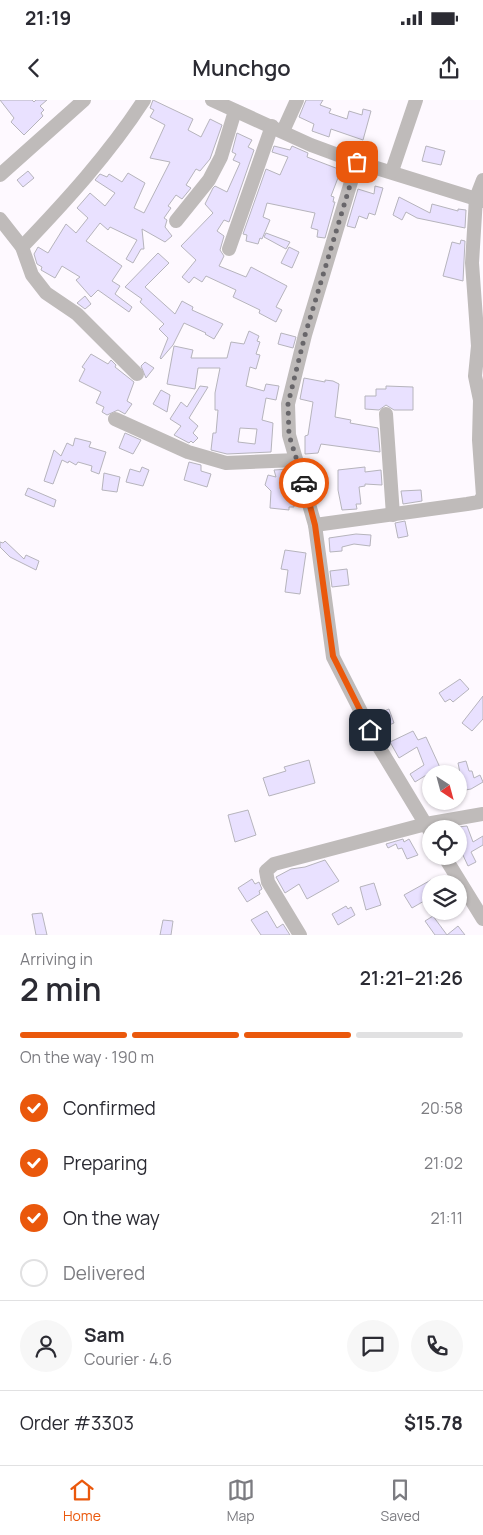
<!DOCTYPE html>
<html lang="en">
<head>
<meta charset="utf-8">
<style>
	body { margin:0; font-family:Manrope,sans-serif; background:#f7f7f7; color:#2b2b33; height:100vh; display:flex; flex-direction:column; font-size:19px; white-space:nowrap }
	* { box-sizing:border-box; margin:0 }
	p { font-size:16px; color:#7c7c81 }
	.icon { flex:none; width:28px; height:28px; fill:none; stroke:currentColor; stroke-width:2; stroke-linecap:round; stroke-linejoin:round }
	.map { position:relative; height:835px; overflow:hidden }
	.panel { display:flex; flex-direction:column; background:#fff; flex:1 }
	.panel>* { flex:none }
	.needle { width:32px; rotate:144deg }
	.fabs { position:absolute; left:422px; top:665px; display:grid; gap:10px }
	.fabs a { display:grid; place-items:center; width:45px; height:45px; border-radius:50%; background:#fff; box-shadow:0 1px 4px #0004; font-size:25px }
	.pin { position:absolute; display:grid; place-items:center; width:42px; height:42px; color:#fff; margin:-21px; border-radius:10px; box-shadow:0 2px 8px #0006 }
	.courier { position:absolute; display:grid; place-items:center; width:50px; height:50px; margin:-25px; border:4px solid #ea580c; border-radius:50%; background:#fff; color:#222; box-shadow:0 1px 6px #0007 }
	.summary em { font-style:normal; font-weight:600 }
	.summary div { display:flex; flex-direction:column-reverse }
	.summary { display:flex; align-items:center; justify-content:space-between; height:85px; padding:0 20px }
	h1 { font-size:32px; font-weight:600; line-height:38px }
	.bar { display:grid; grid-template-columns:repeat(4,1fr); gap:8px 5px; align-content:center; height:60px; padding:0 20px }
	.bar i { height:6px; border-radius:4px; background:#e1e1e2 }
	.bar .selected { background:#ea580c }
	.bar p { grid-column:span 4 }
	.line { display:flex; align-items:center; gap:12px; padding:0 20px; border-top:1px solid #e1e1e2 }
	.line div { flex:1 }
	.round { display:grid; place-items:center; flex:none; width:52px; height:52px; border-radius:26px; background:#f7f7f7 }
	ol { padding:0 20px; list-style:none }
	li { display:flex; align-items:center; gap:15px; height:55px }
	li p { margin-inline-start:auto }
	li .icon { padding:5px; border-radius:50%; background:#ea580c; color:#fff; stroke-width:4 }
	li:last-child { color:#7c7c81 }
	li i { width:28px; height:28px; border:2px solid #e1e1e2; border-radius:50% }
	.status { display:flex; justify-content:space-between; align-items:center; height:35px; padding:0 25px; background:#fff; direction:ltr }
	.status svg { height:14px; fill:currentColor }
	header { display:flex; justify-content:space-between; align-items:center; height:65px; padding:0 20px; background:#fff; font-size:22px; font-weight:600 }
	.tabs { display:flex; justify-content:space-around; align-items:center; height:70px; border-top:1px solid #e1e1e2; background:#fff; font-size:14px; color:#7c7c81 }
	.tabs a { display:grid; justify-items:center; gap:2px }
	.tabs .selected { color:#ea580c }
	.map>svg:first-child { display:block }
	.building { fill:#e9e1ff; stroke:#b6b4bc; fill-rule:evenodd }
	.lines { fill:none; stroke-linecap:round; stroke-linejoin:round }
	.minor { stroke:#bfbbba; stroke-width:14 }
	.done { stroke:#68666a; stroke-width:5; stroke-dasharray:0 9 }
	.route { stroke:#ea580c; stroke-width:6 }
</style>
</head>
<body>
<div class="status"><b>21:19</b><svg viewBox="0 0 49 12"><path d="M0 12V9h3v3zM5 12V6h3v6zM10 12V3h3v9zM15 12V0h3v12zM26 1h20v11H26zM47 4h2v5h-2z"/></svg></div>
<header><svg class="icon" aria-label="back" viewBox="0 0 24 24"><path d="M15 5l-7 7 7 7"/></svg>Munchgo<svg class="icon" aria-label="share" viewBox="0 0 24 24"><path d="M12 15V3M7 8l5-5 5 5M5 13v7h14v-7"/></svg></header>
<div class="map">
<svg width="483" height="835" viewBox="0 0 483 835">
	<rect width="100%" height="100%" fill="#fef9ff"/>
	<!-- building -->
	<g class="building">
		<path d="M0 0H32L34 2 36 0H47L40 6 44 10 41 13 43 16 24 35 11 22 14 18Z"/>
		<path d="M153 0 193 19 188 30 201 37 210 19 222 25 210 59 200 71 196 69 186 85 191 88 182 99 176 95 168 106 171 108 164 118 167 120 165 127 172 136 165 142 142 129 144 149H141L133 163 126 159 137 140 110 127 108 130 100 123 86 141 122 166 112 181 120 186 115 194 132 207 129 212 98 190 91 197 76 180 80 177 62 166 55 178 41 170 42 167 37 164 34 154 38 147 48 153 66 124 76 133 88 118 77 108 90 93 105 106 115 93 95 80 100 74 107 77 109 74 122 82 128 73 145 83 134 108 144 113 170 62 150 58 165 25 150 17 154 10 150 8Z"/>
		<path d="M306 0H323L320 5 331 9 329 13 347 19 349 11 362 15 363 9 371 11 363 40 331 29 329 37 312 31 314 24 299 17Z"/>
		<path d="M237 33 252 40 248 47 254 50 229 122 224 120 217 131 224 136 220 150 224 156 219 166 246 177 251 167 287 186 276 207 282 210 276 222 259 213 260 210 233 197 236 190 206 176 202 182 194 177 189 183 182 177 196 160 181 146 213 113 205 104 213 88 215 86 227 92 240 63 233 60 236 54 232 52Z"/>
		<path d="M274 46 290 50 292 46 308 53 307 57 341 70 331 96 334 97 333 102H335L325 138 317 137 318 130 311 128 315 113 267 103 263 117 270 120 262 139 260 138 258 144 246 141 247 135 243 134 266 69 280 75 288 57 272 52Z"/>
		<path d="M426 46 445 51 441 65 422 61Z"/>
		<path d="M28 71 34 78 23 87 17 80Z"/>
		<path d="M375 86 383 88 375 115 369 113 367 119 359 116 355 128 347 126 358 89 374 94Z"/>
		<path d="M399 97 430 113 432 104 458 111V109L466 110 465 128 417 118 406 112 402 120 393 115Z"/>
		<path d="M266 133 290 142 286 149 264 137Z"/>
		<path d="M461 140 465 141 463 181 443 176 452 142 460 144Z"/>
		<path d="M289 147 299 152 292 168 281 163Z"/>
		<path d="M158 153 169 163 145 187 175 214 182 201 193 207 192 210 223 224 214 239 205 234 206 233 184 223 173 245 161 259 160 258 168 238 159 229 164 224 140 202 142 199 125 187Z"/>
		<path d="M85 196 91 204 85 209 77 203Z"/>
		<path d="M249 231 259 236 257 241 260 242 256 254 260 255 256 269 250 267 246 286 264 291 266 284 279 286 276 300 266 298 262 320 273 323 271 352 227 354 211 350 213 333H216L218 310H215V293L220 268H198L195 289 167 284 174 246 193 250 191 258H227L231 242 244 244ZM240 328 257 329 255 344 238 342Z"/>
		<path d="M281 233 296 237 293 248 278 244Z"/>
		<path d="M91 254 108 264 111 260 116 265 115 267 134 282 127 301 132 304 125 314 118 310 107 315 102 312 104 307 96 303 101 292 79 281 85 269 82 267Z"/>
		<path d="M145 262 154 268 146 278 141 266Z"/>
		<path d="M304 278 325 282V280L333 281 339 284 335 317 351 320 350 323 378 328 380 352 321 344 318 353 305 354V336L308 335 313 302 300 299Z"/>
		<path d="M200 286 208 287 189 318 198 326 193 333 198 338 193 343 191 341 189 343 174 335 181 326 170 319 181 302 187 307Z"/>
		<path d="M386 286 413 287V310H394L386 305 379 310 365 309V296H376V289H386Z"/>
		<path d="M161 290 170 295 167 312 153 304Z"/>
		<path d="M125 333 141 340 133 354 119 348Z"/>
		<path d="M75 338 91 342 89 347 106 352 99 374 91 371 92 366 78 362 76 365 69 361 68 363 62 360 53 384 44 381 54 350 61 356 67 343 73 346Z"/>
		<path d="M189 362 201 365V371L211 374 207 387 184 380Z"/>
		<path d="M142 367 149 370 143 386 126 382 130 369 140 372Z"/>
		<path d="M365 367V372L381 370 382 385 365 384V386L359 387 361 404H356L357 409 342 410 338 390V370Z"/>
		<path d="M289 369 298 403 294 402V407H289V410L270 408 271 391 265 385 268 375 276 377 274 370Z"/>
		<path d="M104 373 120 377 117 392 102 390Z"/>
		<path d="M28 388 56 400 54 407 25 395Z"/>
		<path d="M421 390 422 401 403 404 401 391Z"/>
		<path d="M405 421 408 436 398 438 395 423Z"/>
		<path d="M356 434 371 435 370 446 354 444 342 447V451L330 452 329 438Z"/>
		<path d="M5 441 24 459 26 455 39 461 36 470 10 457 0 447V442L3 443Z"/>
		<path d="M285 450 306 453 300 494 285 492 288 470 281 469Z"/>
		<path d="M347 469 349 485 332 487 330 471Z"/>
		<path d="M460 579 469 589 453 602 450 599 445 602 439 593Z"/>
		<path d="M483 596V619L472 631 462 623Z"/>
		<path d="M389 609 394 623 384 627 379 613Z"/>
		<path d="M413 631 418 640 426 637 443 674H428L415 682 410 674 424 665 417 647 399 658 390 642Z"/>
		<path d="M309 660 315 683 269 696 263 678 286 671 284 667Z"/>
		<path d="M466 661 469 671H472L474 678 480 675 483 682 471 689 460 691V673L458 663Z"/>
		<path d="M248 710 256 735 235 742 228 715Z"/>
		<path d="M467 726 473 742 483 736V745L471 752 476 762 468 766 462 753 459 755 458 727Z"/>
		<path d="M403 739 404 742 409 739 418 755 407 759 402 748 398 749 396 744 388 748 386 744Z"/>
		<path d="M325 760 339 781 307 799 299 784 285 793 276 777 291 769 305 767Z"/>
		<path d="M252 779 255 784 259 782 262 789 259 791 260 794 247 802 238 788Z"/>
		<path d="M431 780V797L412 808 404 795Z"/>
		<path d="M374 783 381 805 366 810 360 787Z"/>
		<path d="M346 806 348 809 351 807 355 815 338 825 332 814Z"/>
		<path d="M267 811 277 828 283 824 290 835H261L251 820Z"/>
		<path d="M42 813 47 835H36L32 814Z"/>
		<path d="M433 816 447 835 458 826 465 835H435L425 821Z"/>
		<path d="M163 820 173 821 171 835H160Z"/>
	</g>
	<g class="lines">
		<!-- minor -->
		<g class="minor">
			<path d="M212 0 311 45 357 62 483 101"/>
			<path d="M283 31 297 0"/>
			<path d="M357 62 305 235 288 304 289 335 315 425 333 557 379 647 431 733"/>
			<path d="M392 71 416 0"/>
			<path d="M0 75 84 0"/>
			<path d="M0 119 22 147 32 175 46 193 77 214 137 274"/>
			<path d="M176 121 209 80 221 57 235 11"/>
			<path d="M22 147C66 101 109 54 144 0"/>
			<path d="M229 149 272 26"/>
			<path d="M386 314 393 415"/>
			<path d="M115 319 188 352 226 363 296 360"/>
			<path d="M315 425 467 404 479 402 483 396 479 340 480 300 475 276 478 246 472 163 476 98 483 80"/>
			<path d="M444 756 483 819"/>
			<path d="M300 835 268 782 266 771 274 764 426 724 483 714"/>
		</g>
	</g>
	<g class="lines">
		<!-- done -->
		<path class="done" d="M304 383 289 335 288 304 305 235 357 62"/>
		<!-- route -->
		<path class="route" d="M304 383 315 425 333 556 370 630"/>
	</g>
</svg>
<div class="fabs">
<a><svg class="needle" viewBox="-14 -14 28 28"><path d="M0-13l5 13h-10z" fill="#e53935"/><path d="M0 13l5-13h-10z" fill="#7c7c81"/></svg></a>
<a><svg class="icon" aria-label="locate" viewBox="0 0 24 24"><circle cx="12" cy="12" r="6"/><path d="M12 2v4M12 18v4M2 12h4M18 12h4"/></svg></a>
<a><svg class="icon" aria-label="layers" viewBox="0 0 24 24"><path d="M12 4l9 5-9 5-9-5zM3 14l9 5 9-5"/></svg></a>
</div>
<div class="pin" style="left:357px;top:62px;background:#ea580c"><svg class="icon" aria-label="bag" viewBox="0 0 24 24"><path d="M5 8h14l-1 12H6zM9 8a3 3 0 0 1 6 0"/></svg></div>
<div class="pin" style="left:370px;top:630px;background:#1f2937"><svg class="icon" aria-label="home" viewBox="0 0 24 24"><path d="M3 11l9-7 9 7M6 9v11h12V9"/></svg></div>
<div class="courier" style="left:304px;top:383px"><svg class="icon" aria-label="car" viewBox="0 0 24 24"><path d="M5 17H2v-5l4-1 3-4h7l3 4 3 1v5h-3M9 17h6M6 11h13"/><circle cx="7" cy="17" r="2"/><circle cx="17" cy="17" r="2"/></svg></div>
</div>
<section class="panel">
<div class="summary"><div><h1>2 min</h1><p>Arriving in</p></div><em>21:21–21:26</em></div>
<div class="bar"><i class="selected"></i><i class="selected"></i><i class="selected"></i><i></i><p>On the way · 190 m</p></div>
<ol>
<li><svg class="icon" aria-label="check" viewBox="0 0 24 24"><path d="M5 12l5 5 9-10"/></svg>Confirmed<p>20:58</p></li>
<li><svg class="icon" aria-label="check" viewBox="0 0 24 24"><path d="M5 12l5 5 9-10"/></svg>Preparing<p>21:02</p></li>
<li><svg class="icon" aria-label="check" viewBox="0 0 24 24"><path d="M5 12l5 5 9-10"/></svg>On the way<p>21:11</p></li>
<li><i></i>Delivered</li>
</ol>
<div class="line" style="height:90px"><a class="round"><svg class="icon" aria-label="person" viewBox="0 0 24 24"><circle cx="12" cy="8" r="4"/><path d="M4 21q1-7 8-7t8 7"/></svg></a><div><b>Sam</b><p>Courier · 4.6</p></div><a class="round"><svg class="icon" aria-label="chat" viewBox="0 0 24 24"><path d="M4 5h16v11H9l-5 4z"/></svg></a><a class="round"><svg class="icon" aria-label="phone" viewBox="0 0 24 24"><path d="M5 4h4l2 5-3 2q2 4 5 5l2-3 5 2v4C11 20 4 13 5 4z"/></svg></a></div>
<div class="line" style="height:65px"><div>Order #3303</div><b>$15.78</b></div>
</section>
<nav class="tabs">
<a class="selected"><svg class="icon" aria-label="home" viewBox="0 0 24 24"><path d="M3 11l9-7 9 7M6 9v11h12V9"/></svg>Home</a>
<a><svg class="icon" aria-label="map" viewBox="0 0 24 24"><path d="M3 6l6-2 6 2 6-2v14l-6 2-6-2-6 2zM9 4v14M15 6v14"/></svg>Map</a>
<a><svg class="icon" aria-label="saved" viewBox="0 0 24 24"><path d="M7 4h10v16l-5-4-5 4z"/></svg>Saved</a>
</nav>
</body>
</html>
